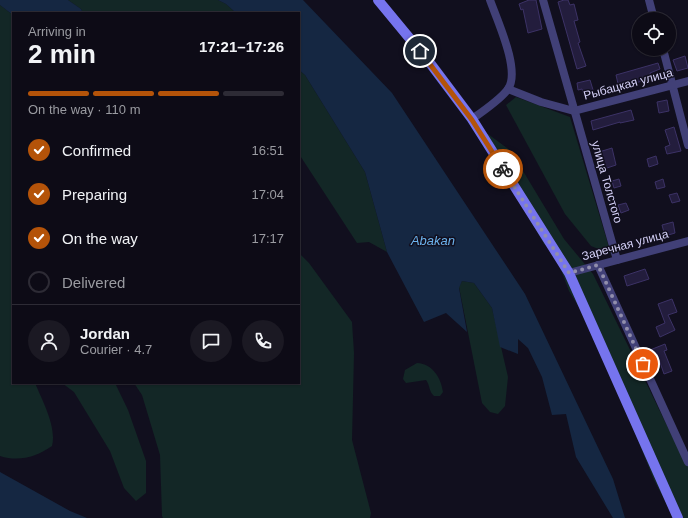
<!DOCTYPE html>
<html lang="en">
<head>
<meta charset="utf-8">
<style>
	body { margin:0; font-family:Helvetica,sans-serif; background:#1b1923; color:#f1f3f6; height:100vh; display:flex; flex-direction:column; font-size:15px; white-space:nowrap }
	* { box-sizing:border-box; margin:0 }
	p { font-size:13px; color:#9a9ba1 }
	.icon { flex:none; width:22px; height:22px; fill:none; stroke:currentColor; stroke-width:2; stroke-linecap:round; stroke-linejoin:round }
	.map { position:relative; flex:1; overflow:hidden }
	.side { position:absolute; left:12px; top:12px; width:288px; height:372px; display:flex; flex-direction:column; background:#0d0b16; border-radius:0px; box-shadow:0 1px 3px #0004,0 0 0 1px #2d2b35 }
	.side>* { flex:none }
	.tools { position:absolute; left:632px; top:12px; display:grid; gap:8px }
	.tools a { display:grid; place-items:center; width:44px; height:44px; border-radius:50%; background:#0d0b16; box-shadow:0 1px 3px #0004,0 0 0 1px #2d2b35; font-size:20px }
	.pin { position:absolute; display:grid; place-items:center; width:34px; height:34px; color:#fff; margin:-17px; border:2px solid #fff; border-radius:50%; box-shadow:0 1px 4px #0007 }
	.courier { position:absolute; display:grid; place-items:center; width:40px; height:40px; margin:-20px; border:3px solid #b45309; border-radius:50%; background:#fff; color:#222; box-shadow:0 1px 5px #0007 }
	.summary em { font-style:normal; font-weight:600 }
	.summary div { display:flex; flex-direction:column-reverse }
	.summary { display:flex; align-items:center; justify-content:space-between; height:68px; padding:0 16px }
	h1 { font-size:26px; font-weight:600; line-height:30px }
	.bar { display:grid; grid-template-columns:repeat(4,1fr); gap:6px 4px; align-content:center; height:48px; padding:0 16px }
	.bar i { height:5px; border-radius:3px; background:#2d2b35 }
	.bar .on { background:#b45309 }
	.bar p { grid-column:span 4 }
	.line { display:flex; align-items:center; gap:10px; padding:0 16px; border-top:1px solid #2d2b35 }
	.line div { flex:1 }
	.round { display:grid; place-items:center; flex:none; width:42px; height:42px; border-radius:21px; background:#1b1923 }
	ol { padding:0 16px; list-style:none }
	li { display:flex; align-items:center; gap:12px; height:44px }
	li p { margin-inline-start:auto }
	li .icon { padding:4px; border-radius:50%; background:#b45309; color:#fff; stroke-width:4 }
	li:last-child { color:#9a9ba1 }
	li i { width:22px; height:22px; border:2px solid #2d2b35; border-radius:50% }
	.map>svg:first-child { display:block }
	.green { fill:#132726 }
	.water { fill:#152742 }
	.building { fill:#231d3d; stroke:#3c3266 }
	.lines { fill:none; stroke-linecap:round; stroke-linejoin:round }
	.street { stroke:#414077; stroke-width:8 }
	.secondary { stroke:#7674ee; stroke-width:10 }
	.done { stroke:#918eac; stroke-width:4; stroke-dasharray:0 7.2 }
	.route { stroke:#b45309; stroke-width:5 }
	.labels { text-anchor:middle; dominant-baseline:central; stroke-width:3; stroke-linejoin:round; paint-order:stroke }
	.street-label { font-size:12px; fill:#d6d2f9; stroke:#110f1e }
	.water-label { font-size:13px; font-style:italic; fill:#6cb3ed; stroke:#110f1e }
</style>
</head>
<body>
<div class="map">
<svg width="688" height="518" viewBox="0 0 688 518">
	<rect width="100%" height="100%" fill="#110f1e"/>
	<!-- green -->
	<g class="green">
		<path d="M68 0H218L226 4 236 13H83L81 9Z"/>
		<path d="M0 5 13 15V383H35C42 400 57 427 52 446 36 457 19 462 0 456Z"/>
		<path d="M299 70 305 75 365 172 387 252 369 242 357 243 299 154Z"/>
		<path d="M516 97 570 117 611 254 591 246 565 214 506 105Z"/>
		<path d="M488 134 511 151 564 239 593 274 674 440 688 465V518H674L654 480 594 332 569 291 555 254 544 244 482 136Z"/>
		<path d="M299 253 309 263 352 322 354 353 352 440 371 513 370 518H163L162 516 160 455 142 395 134 383H299Z"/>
		<path d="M462 281 474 283 492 308 508 377 505 406 498 414 490 412 482 403 459 287Z"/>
		<path d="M417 363C433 364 441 378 443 392L440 396H434C429 392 430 385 426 380L406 383 403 379 405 370Z"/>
		<path d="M62 383H115L128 410 146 461V493L136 501 124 488 110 451 74 392Z"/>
	</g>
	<!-- water -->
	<g class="water">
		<path d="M0 0H68L81 9 83 13H13V15L0 5Z"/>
		<path d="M218 0H303L392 93 525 294 613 479 625 518H613L576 457 566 414 552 415 542 377 528 348 518 339V354L500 347 492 308 474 283 462 281 459 288 467 332 446 313 424 322 387 252 365 172 305 75 299 70V13H236L226 4Z"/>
		<path d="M0 472 70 511 87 518H0Z"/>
	</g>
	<!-- building -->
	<g class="building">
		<path d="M529 0H536L542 29 528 33 523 9 521 10 519 4Z"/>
		<path d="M564 0H568L570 5 574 4 578 20 574 21 580 42 578 43 586 66 577 69 558 2Z"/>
		<path d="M685 56 688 68 677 71 673 60Z"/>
		<path d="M658 63 660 69 650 73 652 78 619 88 616 75Z"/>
		<path d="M590 80 594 93 584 96 582 89 578 90 577 83Z"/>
		<path d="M667 100 669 111 659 113 657 102Z"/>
		<path d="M631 110 634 120 620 123V122L593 130 591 121Z"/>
		<path d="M674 127 681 151 667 154 665 147 670 145 665 130Z"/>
		<path d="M612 148 616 165 604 169 599 152Z"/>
		<path d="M656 156 658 164 649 167 647 159Z"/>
		<path d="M619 179 621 186 614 188 612 181Z"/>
		<path d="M663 179 665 187 657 189 655 182Z"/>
		<path d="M677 193 680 201 672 203 669 195Z"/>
		<path d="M626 203 629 210 621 213 618 205Z"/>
		<path d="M673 222 675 233 665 236 662 225Z"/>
		<path d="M645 269 649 279 627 286 624 276Z"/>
		<path d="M672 299 677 312 668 315 675 330 660 337 656 327 665 323 658 304Z"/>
		<path d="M665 344 667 350 664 351 672 371 664 374 657 354 653 356 650 350Z"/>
	</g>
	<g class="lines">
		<!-- street -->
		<g class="street">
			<path d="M543 0 617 260"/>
			<path d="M649 0 654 19"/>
			<path d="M663 49 688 145"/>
			<path d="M508 89 541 102 574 111 688 81"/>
			<path d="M472 119C482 112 501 99 508 89 521 71 497 20 490 0"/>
			<path d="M598 265 688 462"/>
			<path d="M569 273 688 241"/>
		</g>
		<!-- secondary -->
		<path class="secondary" d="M378 0 430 63 472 119 569 273 678 518"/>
	</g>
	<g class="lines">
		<!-- done -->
		<path class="done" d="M503 169 569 273 598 265 643 364"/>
		<!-- route -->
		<path class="route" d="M420 51 472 120 503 169"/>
	</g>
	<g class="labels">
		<!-- street labels -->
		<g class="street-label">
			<text transform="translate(628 84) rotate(-15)">Рыбацкая улица</text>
			<text transform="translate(607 182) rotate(74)">улица Толстого</text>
			<text transform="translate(625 245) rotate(-15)">Заречная улица</text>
		</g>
		<!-- water labels -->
		<g class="water-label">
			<text x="433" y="240">Abakan</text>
		</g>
	</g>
</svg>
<div class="tools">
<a><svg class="icon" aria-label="locate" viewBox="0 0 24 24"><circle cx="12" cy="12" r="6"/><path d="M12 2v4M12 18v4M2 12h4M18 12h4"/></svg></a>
</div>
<div class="pin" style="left:643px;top:364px;background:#ea580c"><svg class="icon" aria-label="bag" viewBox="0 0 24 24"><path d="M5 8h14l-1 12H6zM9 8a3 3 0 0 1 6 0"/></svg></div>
<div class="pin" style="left:420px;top:51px;background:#1f2937"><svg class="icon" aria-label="home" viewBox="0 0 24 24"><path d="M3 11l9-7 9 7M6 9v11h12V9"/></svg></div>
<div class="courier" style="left:503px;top:169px"><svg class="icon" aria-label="bike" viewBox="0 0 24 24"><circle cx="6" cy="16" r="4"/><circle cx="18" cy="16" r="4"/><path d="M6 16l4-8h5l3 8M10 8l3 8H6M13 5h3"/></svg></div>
<section class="side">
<div class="summary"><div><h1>2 min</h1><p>Arriving in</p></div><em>17:21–17:26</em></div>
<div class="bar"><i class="on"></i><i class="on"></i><i class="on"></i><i></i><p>On the way · 110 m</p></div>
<ol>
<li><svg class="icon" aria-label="check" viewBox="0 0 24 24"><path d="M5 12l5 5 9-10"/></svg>Confirmed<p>16:51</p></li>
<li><svg class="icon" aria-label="check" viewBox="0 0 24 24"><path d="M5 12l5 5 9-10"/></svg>Preparing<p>17:04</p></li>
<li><svg class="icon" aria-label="check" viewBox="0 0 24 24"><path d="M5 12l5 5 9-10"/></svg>On the way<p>17:17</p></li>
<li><i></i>Delivered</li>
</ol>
<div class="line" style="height:72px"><a class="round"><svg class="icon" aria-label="person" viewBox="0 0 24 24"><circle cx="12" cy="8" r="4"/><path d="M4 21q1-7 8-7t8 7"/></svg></a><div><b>Jordan</b><p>Courier · 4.7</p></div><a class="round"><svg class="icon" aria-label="chat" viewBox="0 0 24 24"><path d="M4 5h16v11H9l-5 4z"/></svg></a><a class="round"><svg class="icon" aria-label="phone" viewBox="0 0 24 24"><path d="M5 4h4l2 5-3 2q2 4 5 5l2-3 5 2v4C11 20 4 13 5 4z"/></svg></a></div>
</section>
</div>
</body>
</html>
